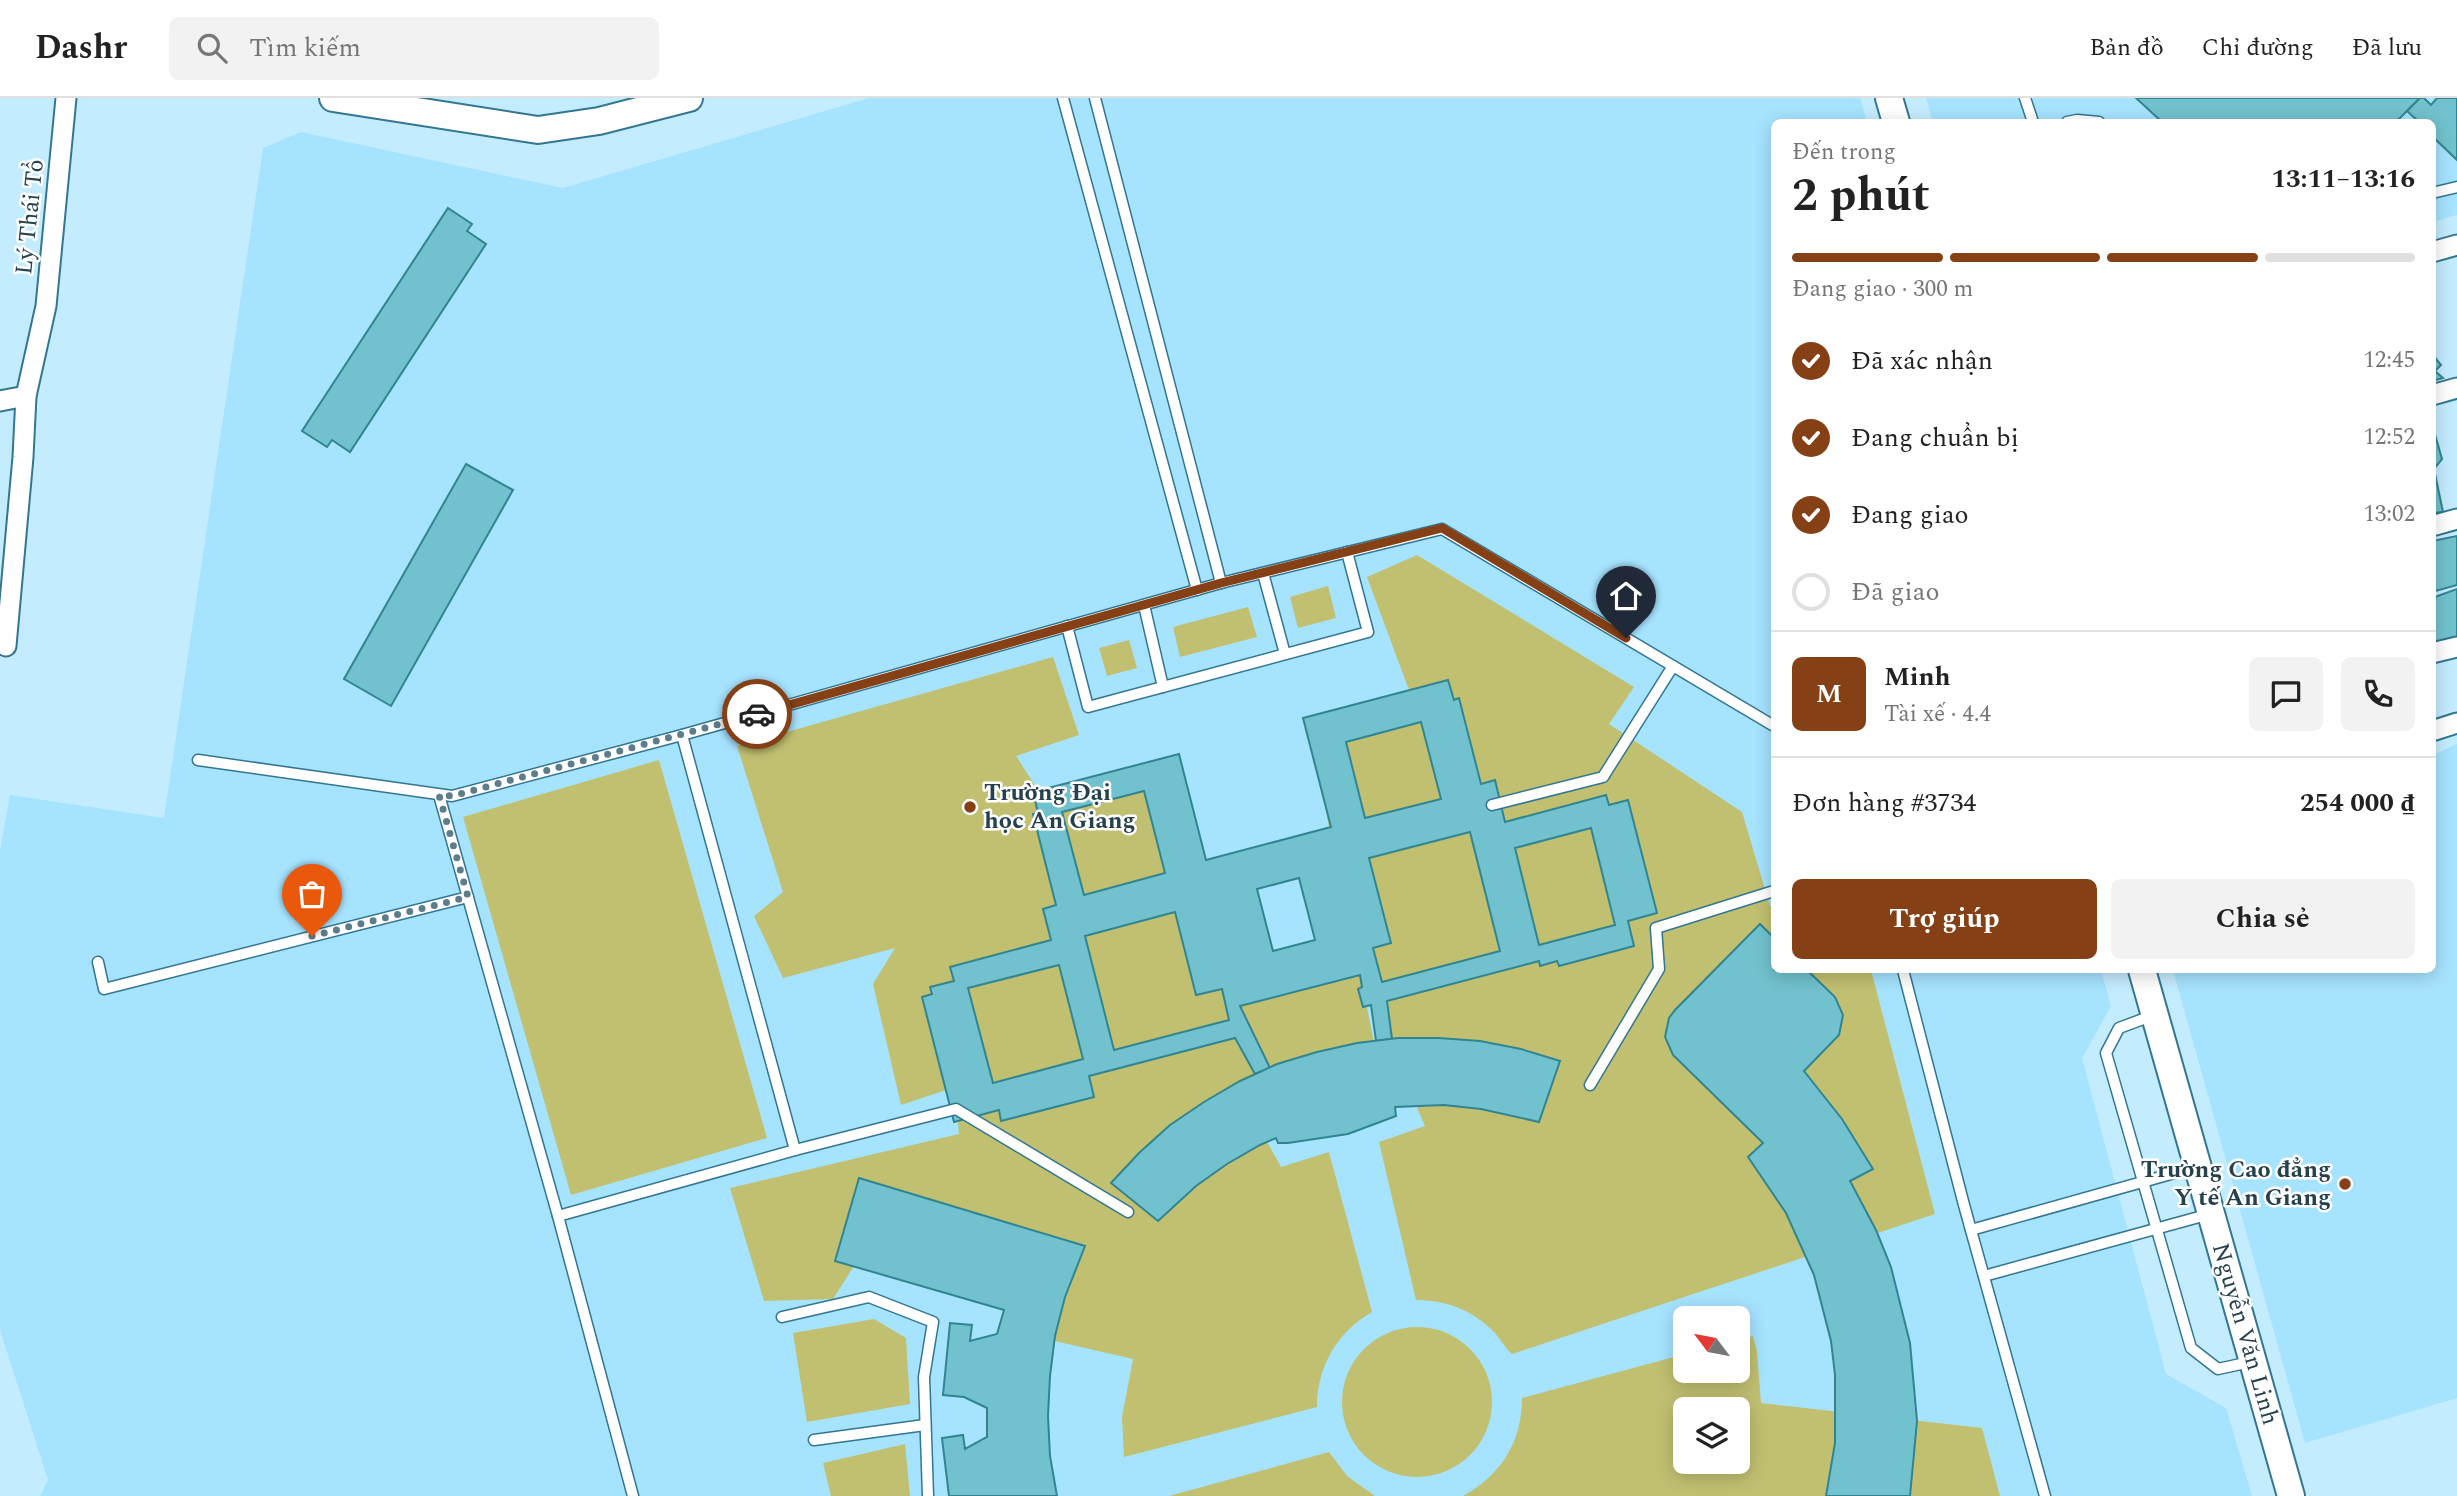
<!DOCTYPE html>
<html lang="vi">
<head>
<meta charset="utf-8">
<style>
	body { margin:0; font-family:Spectral,serif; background:#f2f2f2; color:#222; height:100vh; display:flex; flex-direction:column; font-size:26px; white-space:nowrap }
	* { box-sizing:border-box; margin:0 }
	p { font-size:23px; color:#767676 }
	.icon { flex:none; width:38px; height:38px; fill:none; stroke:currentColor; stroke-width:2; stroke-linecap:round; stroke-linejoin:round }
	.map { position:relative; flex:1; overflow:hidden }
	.sheet { position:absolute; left:1771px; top:21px; width:665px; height:854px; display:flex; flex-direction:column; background:#fff; border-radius:10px; box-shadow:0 4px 18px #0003 }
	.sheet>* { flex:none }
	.needle { width:46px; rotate:302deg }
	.buttons { position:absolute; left:1673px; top:1208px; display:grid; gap:14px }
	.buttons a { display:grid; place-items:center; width:77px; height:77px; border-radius:10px; background:#fff; box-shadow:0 4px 18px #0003; font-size:35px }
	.pin { position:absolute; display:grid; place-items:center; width:60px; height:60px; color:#fff; margin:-72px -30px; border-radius:50% 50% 50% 0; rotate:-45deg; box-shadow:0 0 7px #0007 }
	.pin .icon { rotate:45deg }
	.courier { position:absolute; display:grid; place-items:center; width:70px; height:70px; margin:-35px; border:5px solid #854016; border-radius:50%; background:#fff; color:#222; box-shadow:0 2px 9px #0007 }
	.headline em { font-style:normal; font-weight:700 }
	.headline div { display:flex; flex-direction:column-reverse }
	.headline { display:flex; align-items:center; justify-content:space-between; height:119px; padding:0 21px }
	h1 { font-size:46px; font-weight:700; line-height:52px }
	.bar { display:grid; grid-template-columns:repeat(4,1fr); gap:10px 7px; align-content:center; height:84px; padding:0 21px }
	.bar i { height:9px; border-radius:5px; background:#e0e0e0 }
	.bar .on { background:#854016 }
	.bar p { grid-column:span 4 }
	.line { display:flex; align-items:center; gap:18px; padding:0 21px; border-top:2px solid #e0e0e0 }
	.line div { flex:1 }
	.round { display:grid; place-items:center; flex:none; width:74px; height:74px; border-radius:10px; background:#f2f2f2 }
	ol { padding:0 21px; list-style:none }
	li { display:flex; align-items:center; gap:21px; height:77px }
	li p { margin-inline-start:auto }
	li .icon { padding:7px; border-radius:50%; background:#854016; color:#fff; stroke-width:4 }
	li:last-child { color:#767676 }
	li i { width:38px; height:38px; border:4px solid #e0e0e0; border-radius:50% }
	.button { display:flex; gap:14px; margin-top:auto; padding:14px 21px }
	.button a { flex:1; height:80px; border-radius:10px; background:#854016; color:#fff; font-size:28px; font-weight:700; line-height:80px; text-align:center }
	.button a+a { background:#f2f2f2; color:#222 }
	header { display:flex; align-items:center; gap:42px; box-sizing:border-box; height:98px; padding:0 35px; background:#fff; border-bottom:2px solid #e0e0e0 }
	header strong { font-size:33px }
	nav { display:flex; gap:38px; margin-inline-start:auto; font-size:24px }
	.search { width:490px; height:63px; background:#f2f2f2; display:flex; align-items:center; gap:18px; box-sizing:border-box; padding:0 24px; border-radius:10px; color:#767676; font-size:26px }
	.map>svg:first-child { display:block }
	.built { fill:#a6e3ff; fill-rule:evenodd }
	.green { fill:#c1c071; fill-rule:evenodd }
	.building { fill:#71c2ce; stroke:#318591; stroke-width:2; fill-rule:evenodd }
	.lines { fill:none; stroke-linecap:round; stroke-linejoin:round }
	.lane-casing { stroke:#327692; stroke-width:13 }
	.street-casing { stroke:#327692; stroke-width:23 }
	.secondary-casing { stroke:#327692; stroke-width:30 }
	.lane { stroke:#fff; stroke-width:10 }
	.street { stroke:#fff; stroke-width:19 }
	.secondary { stroke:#fff; stroke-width:26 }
	.done { stroke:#5d7d8c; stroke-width:7; stroke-dasharray:0 12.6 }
	.route { stroke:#854016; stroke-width:9 }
	.poi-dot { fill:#854016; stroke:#fff; stroke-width:2.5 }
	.labels { text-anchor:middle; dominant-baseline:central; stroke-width:5; stroke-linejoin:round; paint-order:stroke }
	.street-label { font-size:24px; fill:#25414e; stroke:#fff }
	.poi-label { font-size:24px; font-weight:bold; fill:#25414e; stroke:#fff; text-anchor:start }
</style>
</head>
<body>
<header>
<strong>Dashr</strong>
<div class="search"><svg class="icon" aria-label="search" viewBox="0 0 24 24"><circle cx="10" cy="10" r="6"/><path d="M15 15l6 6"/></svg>Tìm kiếm</div>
<nav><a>Bản đồ</a><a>Chỉ đường</a><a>Đã lưu</a></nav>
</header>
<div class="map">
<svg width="2457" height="1398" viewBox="0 0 2457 1398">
	<rect width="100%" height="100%" fill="#c4ecff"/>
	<!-- built -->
	<g class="built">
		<path d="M869 0H1860L1867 24H1774V872H2101L2111 908 2082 960 2166 1276 2226 1310 2252 1398H40L48 1382 0 1232V753L10 697 164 720 263 50 301 34 563 90ZM1685 1220H1738V1272H1685ZM1685 1311H1738V1363H1685Z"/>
		<path d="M1926 0H2457V117L2433 124 2432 24H1933Z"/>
		<path d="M2457 646V1300L2305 1345 2173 872H2432L2433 657Z"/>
	</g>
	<!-- green -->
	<g class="green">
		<path d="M1417 457 1634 589 1609 626 1742 714 1770 808 1774 807V872H1871L1935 1116 1512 1256C1504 1249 1499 1238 1491 1231 1470 1211 1444 1202 1416 1202L1379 1044 1425 1028 1361 879 1377 960 1247 1008 1281 1069 1329 1054 1372 1214C1337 1234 1317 1269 1317 1309L1124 1359 1122 1319 1133 1261 1033 1238 1023 1182 859 1160 833 1201 764 1203 730 1090 959 1036 955 989 901 1007 873 886 895 850 783 880 754 818 783 794 737 648 1053 559 1079 637 1016 658 1044 701 1154 667 1249 872 1349 851 1314 639 1416 611 1367 479Z"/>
		<path d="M1328 488 1336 520 1298 530 1290 499Z"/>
		<path d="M1248 509 1257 539 1180 559 1173 529Z"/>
		<path d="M1129 542 1137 570 1107 578 1099 550Z"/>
		<path d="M659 662 767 1040 571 1097 463 719Z"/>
		<path d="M874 1221 906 1240 910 1306 807 1324 793 1235Z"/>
		<circle cx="1417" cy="1304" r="75"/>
		<path d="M1753 1238 1757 1253 1761 1305 1982 1330 2000 1398H1463C1501 1377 1522 1344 1522 1300L1685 1256V1272H1738V1242ZM1685 1311H1738V1363H1685Z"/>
		<path d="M905 1346 910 1398H831L823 1365Z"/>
		<path d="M1329 1354 1347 1378 1375 1398H1169Z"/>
	</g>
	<!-- building -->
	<g class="building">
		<path d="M2136 0H2420L2396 24H2162Z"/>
		<path d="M2420 0H2424L2431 7 2437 0H2457V62L2432 38V24H2419L2407 13Z"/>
		<path d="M448 110 472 126 467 133 486 146 350 354 332 342 327 349 302 333Z"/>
		<path d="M2432 256 2441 267 2435 273 2443 280 2432 283Z"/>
		<path d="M2432 326 2442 361 2434 371 2443 414 2432 415Z"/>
		<path d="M466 366 513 392 391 608 344 581Z"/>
		<path d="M2457 438V487L2432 494V443Z"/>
		<path d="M2457 491V539L2438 547 2432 541V500Z"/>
		<path d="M1448 582 1454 602 1459 600 1481 686 1495 682 1505 724 1606 697 1609 707 1628 702 1657 815 1628 823 1634 848 1559 868 1557 863 1540 868 1539 863 1387 903 1392 941 1376 943 1371 907 1363 909 1358 891 1362 889 1360 877 1240 908 1270 970 1255 976 1235 940 1089 978 1094 999 1001 1023 999 1012 954 1024 922 899 932 896 930 889 954 883 950 869 1051 842 1043 811 1056 807 1033 716 1038 715 1033 694 1179 656 1206 762 1331 729 1303 620ZM1421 624 1441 701 1365 720 1346 644ZM1144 693 1165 775 1084 797 1062 714ZM1591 730 1615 827 1539 847 1515 750ZM1470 734 1500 853 1382 884 1373 850 1391 845 1369 760ZM1299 780 1315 842 1273 853 1257 791ZM1175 814 1196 897 1222 891 1229 922 1114 952 1085 838ZM1059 867 1083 961 993 985 968 890Z"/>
		<path d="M1760 826 1774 840V872H1807L1835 899 1843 917 1839 937 1804 973 1842 1021 1873 1071 1850 1083 1876 1132 1891 1169 1910 1245 1917 1323 1910 1398H1826L1835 1345V1277L1831 1243 1814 1177 1786 1115 1748 1059 1763 1045 1673 957 1665 939 1669 920 1675 912Z"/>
		<path d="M1398 940H1439L1480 943 1521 951 1560 963 1539 1024 1481 1011 1444 1007 1395 1009 1396 1018 1348 1036 1288 1045H1278L1276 1040 1260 1047 1227 1066 1196 1088 1158 1123 1111 1085 1139 1055 1170 1027 1204 1004 1240 983 1277 966 1317 954 1357 945Z"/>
		<path d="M859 1080 1085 1148 1065 1199 1055 1238 1050 1278 1048 1318 1050 1358 1057 1398H949L942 1340 963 1337 965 1351 987 1339V1310L964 1299 943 1297 950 1225 972 1227 970 1243 997 1236 1004 1212 835 1163Z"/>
	</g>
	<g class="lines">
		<!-- lane casing -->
		<g class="lane-casing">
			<g id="lane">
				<path d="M1063 0 1197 492"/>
				<path d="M1095 0 1221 485"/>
				<path d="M2025 0 2033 24"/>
				<path d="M2067 24 2077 22 2099 24"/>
				<path d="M2432 95 2457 89"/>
				<path d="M1263 475 1285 556"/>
				<path d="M1144 507 1163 589"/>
				<path d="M1067 528 1088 609 1368 534 1347 454"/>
				<path d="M198 662 452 698 682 637 1221 485 1442 431 1774 628"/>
				<path d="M439 697 558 1118 633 1398"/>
				<path d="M1492 707 1603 679 1673 568"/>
				<path d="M98 864 104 891 468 799"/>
				<path d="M1903 872 1964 1107 2045 1398"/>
				<path d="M2154 917 2119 930 2106 955 2191 1250 2218 1271 2250 1264"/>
				<path d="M1590 987 1659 871 1656 830 1774 793"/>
				<path d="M795 1052 956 1011 1128 1114"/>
				<path d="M558 1118 795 1052 682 637"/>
				<path d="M1971 1132 2196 1069"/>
				<path d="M1984 1178 2210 1116"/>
				<path d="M782 1219 869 1199 933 1224 924 1279 928 1398"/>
				<path d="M814 1342 925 1327"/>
			</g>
		</g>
		<!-- street casing -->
		<g class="street-casing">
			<g id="street">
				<path d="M2432 154 2457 147"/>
				<path d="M2432 297 2457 290"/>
				<path d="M0 303 26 298"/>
				<path d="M2432 428 2457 421"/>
				<path d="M6 548 23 359 26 298 46 208 66 0"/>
				<path d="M2432 555 2457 549"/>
				<path d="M2432 633 2457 625"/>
			</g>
		</g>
		<!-- secondary casing -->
		<g class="secondary-casing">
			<g id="secondary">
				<path d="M333 0 538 32 599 23 689 0"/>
				<path d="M1889 0 1896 24"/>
				<path d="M2142 872 2291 1398"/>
			</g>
		</g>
		<!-- lane -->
		<use href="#lane" class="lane"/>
		<!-- street -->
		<use href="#street" class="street"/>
		<!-- secondary -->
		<use href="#secondary" class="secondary"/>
	</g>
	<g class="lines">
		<!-- done -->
		<path class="done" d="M312 838 468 799 439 697 452 698 757 616"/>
		<!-- route -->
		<path class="route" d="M757 616 1221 485 1442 430 1626 540"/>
	</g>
	<!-- markers -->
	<g class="poi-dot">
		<circle cx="970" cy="709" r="7"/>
		<circle cx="2345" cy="1086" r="7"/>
	</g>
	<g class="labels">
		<!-- street labels -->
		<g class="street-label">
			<text transform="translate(30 119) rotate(-84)">Lý Thái Tổ</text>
			<text transform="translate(2245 1236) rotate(74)">Nguyễn Văn Linh</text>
		</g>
		<!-- poi labels -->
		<g class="poi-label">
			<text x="984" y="695">Trường Đại<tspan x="984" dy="28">học An Giang</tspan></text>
			<text x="2331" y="1072" text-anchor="end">Trường Cao đẳng<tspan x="2331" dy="28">Y tế An Giang</tspan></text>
		</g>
	</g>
</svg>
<div class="buttons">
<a><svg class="needle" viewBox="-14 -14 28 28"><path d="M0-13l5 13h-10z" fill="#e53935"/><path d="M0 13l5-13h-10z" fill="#767676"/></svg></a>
<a><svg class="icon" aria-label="layers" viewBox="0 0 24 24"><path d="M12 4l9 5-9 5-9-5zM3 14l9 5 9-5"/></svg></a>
</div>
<div class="pin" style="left:312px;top:838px;background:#ea580c"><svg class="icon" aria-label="bag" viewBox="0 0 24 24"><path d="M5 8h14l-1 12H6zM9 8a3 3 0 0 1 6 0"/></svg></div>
<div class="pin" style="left:1626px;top:540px;background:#1f2937"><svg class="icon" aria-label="home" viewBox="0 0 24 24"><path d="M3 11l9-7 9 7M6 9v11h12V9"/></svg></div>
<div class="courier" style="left:757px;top:616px"><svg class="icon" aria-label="car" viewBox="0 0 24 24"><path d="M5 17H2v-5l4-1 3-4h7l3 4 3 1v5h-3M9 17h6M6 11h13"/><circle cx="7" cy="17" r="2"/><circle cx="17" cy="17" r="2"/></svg></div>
<section class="sheet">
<div class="headline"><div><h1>2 phút</h1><p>Đến trong</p></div><em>13:11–13:16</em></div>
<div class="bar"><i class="on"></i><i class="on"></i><i class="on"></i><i></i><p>Đang giao · 300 m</p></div>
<ol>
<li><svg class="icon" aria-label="check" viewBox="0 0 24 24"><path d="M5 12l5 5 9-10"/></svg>Đã xác nhận<p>12:45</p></li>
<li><svg class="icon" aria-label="check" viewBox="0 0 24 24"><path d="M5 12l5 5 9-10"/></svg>Đang chuẩn bị<p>12:52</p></li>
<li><svg class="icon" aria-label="check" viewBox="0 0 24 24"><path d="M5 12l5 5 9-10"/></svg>Đang giao<p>13:02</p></li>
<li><i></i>Đã giao</li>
</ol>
<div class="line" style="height:126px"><b class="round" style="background:#854016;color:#fff">M</b><div><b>Minh</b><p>Tài xế · 4.4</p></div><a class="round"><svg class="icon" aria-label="chat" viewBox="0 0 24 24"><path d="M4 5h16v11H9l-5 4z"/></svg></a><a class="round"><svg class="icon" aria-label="phone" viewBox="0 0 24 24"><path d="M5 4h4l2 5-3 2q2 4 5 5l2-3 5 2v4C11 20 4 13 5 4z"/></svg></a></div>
<div class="line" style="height:91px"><div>Đơn hàng #3734</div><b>254 000 ₫</b></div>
<div class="button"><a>Trợ giúp</a><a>Chia sẻ</a></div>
</section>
</div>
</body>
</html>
